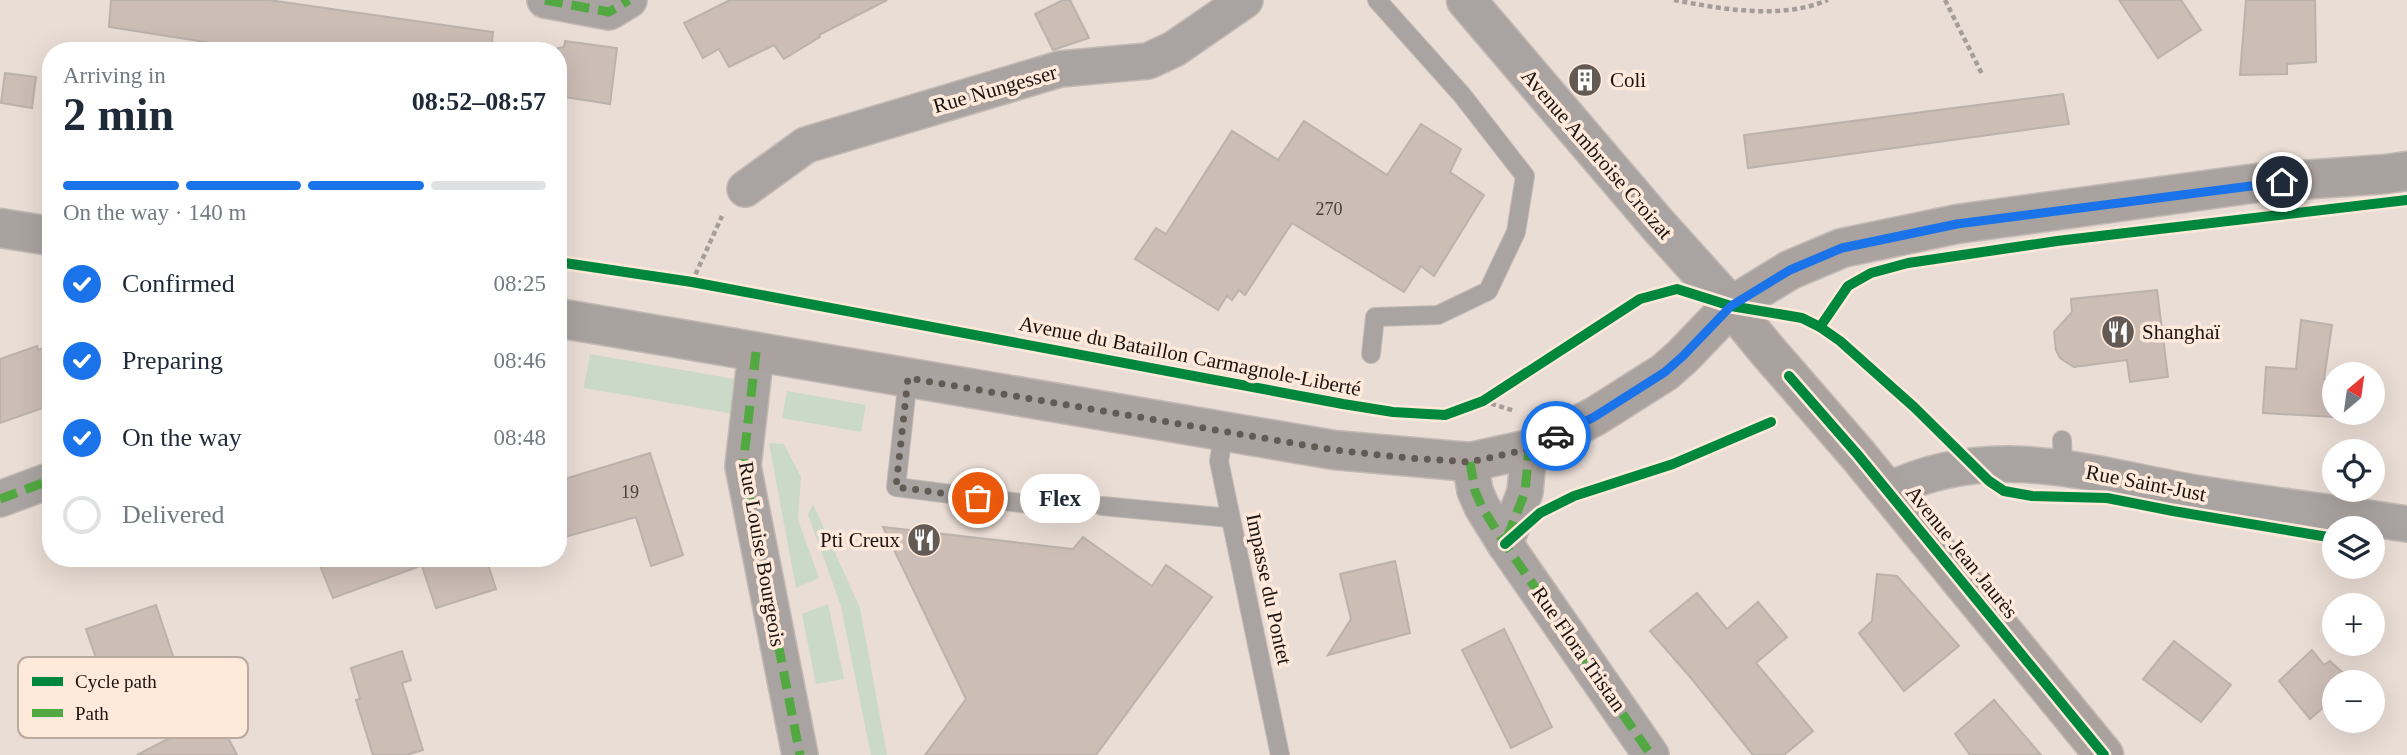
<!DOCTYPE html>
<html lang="en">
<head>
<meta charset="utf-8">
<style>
	body { margin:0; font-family:Georgia,serif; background:#f2f2f3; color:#1f2937; height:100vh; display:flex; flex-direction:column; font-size:26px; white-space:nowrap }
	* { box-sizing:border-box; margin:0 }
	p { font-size:23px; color:#747a83 }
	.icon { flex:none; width:38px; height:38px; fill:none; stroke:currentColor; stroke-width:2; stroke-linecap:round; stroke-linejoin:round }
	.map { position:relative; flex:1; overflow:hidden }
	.drawer { position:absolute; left:42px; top:42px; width:525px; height:525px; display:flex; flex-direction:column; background:#fff; border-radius:28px; box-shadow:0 7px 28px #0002 }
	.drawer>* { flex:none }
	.needle { width:46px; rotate:29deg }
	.controls { position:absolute; left:2322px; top:362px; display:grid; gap:14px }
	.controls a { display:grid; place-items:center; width:63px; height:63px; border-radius:50%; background:#fff; box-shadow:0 7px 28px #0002; font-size:35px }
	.pin { position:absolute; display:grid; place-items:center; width:60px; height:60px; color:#fff; margin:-30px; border:4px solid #fff; border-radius:50%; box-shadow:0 2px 7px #0007 }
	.courier { position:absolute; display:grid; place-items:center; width:70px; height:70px; margin:-35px; border:5px solid #1a73e8; border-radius:50%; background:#fff; color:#222; box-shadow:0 2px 9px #0007 }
	.bubble { position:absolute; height:49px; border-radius:24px; background:#fff; box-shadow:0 7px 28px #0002; font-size:23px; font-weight:800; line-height:49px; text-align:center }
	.overview em { font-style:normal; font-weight:800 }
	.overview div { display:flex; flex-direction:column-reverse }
	.overview { display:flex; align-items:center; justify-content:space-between; height:119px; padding:0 21px }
	h1 { font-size:46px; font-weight:800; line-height:52px }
	.bar { display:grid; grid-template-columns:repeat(4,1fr); gap:10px 7px; align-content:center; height:84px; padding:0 21px }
	.bar i { height:9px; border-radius:5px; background:#e0e1e3 }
	.bar .current { background:#1a73e8 }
	.bar p { grid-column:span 4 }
	ol { padding:0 21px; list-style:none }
	li { display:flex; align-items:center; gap:21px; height:77px }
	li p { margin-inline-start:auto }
	li .icon { padding:7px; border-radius:50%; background:#1a73e8; color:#fff; stroke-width:4 }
	li:last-child { color:#747a83 }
	li i { width:38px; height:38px; border:4px solid #e0e1e3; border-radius:50% }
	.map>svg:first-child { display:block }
	.green { fill:#cbd9c9 }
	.building { fill:#ccbdb5; stroke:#bbb2ac; stroke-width:2 }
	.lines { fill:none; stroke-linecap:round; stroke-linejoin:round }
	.service-casing { stroke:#c2b9b3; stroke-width:20 }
	.minor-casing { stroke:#c2b9b3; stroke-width:38 }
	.tertiary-casing { stroke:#c2b9b3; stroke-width:41 }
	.secondary-casing { stroke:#c2b9b3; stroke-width:41 }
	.path { stroke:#a49e9b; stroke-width:4.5; stroke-dasharray:5 3.5; stroke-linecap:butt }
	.service { stroke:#a9a3a1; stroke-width:18 }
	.minor { stroke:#a9a3a1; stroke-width:35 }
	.tertiary { stroke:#a9a3a1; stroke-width:38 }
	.secondary { stroke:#a9a29f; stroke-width:38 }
	.quiet { stroke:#52a841; stroke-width:9; stroke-dasharray:18 9; stroke-linecap:butt }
	.cycleway-casing { stroke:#fee9da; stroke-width:15 }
	.cycleway { stroke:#00873e; stroke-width:10 }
	.done { stroke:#635a54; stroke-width:7; stroke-dasharray:0 12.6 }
	.route { stroke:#1a73e8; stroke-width:9 }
	.labels { text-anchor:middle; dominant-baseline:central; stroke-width:7; stroke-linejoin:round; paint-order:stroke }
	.number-label { font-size:18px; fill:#473e38 }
	.poi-label { font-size:21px; fill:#1b130f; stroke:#fee9da; text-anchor:start }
	.street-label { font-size:21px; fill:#1b130f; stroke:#fee9da }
	.key { fill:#fee9da; stroke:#baa99d; stroke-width:2 }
	.key-label { font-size:19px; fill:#1b130f }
</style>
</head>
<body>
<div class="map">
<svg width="2407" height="755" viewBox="0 0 2407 755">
	<rect width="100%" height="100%" fill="#e9ddd5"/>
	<!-- green -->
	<g class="green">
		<path d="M590 354 740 380 734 414 584 388Z"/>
		<path d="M787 391 866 405 861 432 782 418Z"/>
		<path d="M769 443 784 444 801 477 798 520 819 578 796 588Z"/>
		<path d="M813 504 860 608 887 755H871L841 606 808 515Z"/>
		<path d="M828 604 844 679 816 684 802 614Z"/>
	</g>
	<!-- building -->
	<g class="building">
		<path d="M111 0H269L493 32 491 51H216L218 44 109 27Z"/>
		<path d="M730 0H887L819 35 820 37 784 59 774 45 729 67 719 49 703 58 684 23Z"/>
		<path d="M1063 0H1070L1089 38 1053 50 1035 14Z"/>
		<path d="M2119 0H2181L2201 30 2158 58Z"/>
		<path d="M2246 0H2315L2316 62 2287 64V74L2240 75Z"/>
		<path d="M565 41 617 48 610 104 558 96V48L564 47Z"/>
		<path d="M5 73 36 77 32 108 1 103Z"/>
		<path d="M2063 94 2069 124 1748 168 1744 135Z"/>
		<path d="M1304 121 1387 175 1421 124 1461 149 1450 172 1484 195 1434 276 1421 266 1404 292 1292 223 1245 295 1239 290 1232 300 1227 296 1218 310 1135 259 1156 228 1166 234 1232 131 1278 160Z"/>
		<path d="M2157 290 2168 377 2130 382 2127 360 2074 367 2060 358 2056 350 2054 332 2072 312 2071 299Z"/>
		<path d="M2301 320 2332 325 2324 379 2334 381V417L2263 413 2266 367 2296 369Z"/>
		<path d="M37 346 38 350 51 346V405L0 423V359Z"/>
		<path d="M650 453 683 555 651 566 636 517 558 539V481Z"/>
		<path d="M883 527 1073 549 1083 537 1152 586 1166 565 1212 597 1096 755H925L966 699Z"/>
		<path d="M317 558H430L431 562 333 598Z"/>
		<path d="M445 558H486L496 589 436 608 422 566Z"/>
		<path d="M1395 561 1410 633 1328 655 1351 619 1340 574Z"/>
		<path d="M1877 574 1897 576 1959 646 1904 691 1859 633 1872 621Z"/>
		<path d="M1697 593 1727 629 1758 602 1787 637 1756 663 1813 731 1784 755H1753L1691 678 1650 631Z"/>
		<path d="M156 605 175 662 105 684 86 629Z"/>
		<path d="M1504 629 1552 727 1511 748 1462 650Z"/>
		<path d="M2174 641 2231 685 2201 722 2143 679Z"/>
		<path d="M2312 650 2324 665 2330 661 2353 682H2334V698L2310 719 2279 681Z"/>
		<path d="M402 651 411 680 402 683 423 750 406 755H373L356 700 360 699 351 668Z"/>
		<path d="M1994 700 2041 755H1970L1955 734Z"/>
		<path d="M216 714 237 755H137Z"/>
	</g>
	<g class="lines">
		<!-- service casing -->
		<g class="service-casing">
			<g id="service">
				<path d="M1371 354 1375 317 1438 315 1488 291 1516 232 1525 176 1462 95 1377 0"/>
				<path d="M908 378 896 487 1060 508"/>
				<path d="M1224 432 1219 461 1280 755"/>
				<path d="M2062 440 2063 467"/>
				<path d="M1102 506 1230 518"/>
			</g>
		</g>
		<!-- minor casing -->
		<g class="minor-casing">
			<g id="minor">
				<path d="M545 0 609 12 629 0"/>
				<path d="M745 189 806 145 1060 69 1148 61 1174 49 1245 0"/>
				<path d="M756 352 743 466 800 755"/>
				<path d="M1470 462 1475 491 1482 507 1505 544 1651 755"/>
				<path d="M1887 491C1994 439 2091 475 2201 494 2269 505 2338 513 2407 524"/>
				<path d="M0 499 51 480"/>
				<path d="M1505 544 1525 492 1529 449"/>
			</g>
		</g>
		<!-- tertiary casing -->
		<g class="tertiary-casing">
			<path id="tertiary" d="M1466 0 1658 225 1731 306"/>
		</g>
		<!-- secondary casing -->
		<g class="secondary-casing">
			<g id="secondary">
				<path d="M0 228 51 236"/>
				<path d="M1731 306 1766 349 1858 455 2104 755"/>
				<path d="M558 318 1334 450 1470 462 1529 449 1594 417 1665 372 1683 356 1731 306 1790 270 1842 248 1957 224 2257 183 2386 174 2407 171"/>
			</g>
		</g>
		<!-- path -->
		<g class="path">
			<path d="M1674 0C1722 9 1780 20 1828 0"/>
			<path d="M1945 0 1983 76"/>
			<path d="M692 282 722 216"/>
			<path d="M1483 401 1515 411"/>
		</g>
		<!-- service -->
		<use href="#service" class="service"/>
		<!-- minor -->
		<use href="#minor" class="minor"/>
		<!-- tertiary -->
		<use href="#tertiary" class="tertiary"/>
		<!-- secondary -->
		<use href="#secondary" class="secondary"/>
		<!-- quiet -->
		<g class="quiet">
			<path d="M545 0 609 12 629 0"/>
			<path d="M756 352 743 466 800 755"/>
			<path d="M1470 462 1475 491 1482 507 1505 544 1651 755"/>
			<path d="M0 499 51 480"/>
			<path d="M1507 538 1525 492 1529 449"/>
		</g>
		<!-- cycleway casing -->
		<g class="cycleway-casing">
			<g id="cycleway">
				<path d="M558 262 692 282 1343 404 1393 412 1445 415 1483 401 1640 299 1677 289 1731 306 1802 318 1820 327 1848 286 1871 273 1908 263 2057 241 2407 200"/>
				<path d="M1820 327 1840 341 1914 407 1989 481 2004 491 2032 496 2107 498 2173 511 2334 538"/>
				<path d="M1789 376 1858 455 2104 755"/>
				<path d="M1505 544 1540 513 1574 496 1673 464 1771 422"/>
			</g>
		</g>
		<!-- cycleway -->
		<use href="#cycleway" class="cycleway"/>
	</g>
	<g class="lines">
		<!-- done -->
		<path class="done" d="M978 498 896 487 908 378 1334 450 1408 458 1470 462 1529 449 1556 436"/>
		<!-- route -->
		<path class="route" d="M1556 436 1594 417 1665 372 1683 356 1731 306 1790 270 1842 248 1957 224 2282 182"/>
	</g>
	<!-- icons -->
	<defs>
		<g id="building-disc" transform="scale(1.75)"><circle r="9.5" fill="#635a54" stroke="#fee9da"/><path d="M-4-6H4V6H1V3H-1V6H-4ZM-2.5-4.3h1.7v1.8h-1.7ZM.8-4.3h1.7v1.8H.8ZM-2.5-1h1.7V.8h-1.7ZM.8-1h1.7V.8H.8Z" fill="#fff"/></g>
		<g id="restaurant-disc" transform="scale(1.75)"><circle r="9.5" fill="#635a54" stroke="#fee9da"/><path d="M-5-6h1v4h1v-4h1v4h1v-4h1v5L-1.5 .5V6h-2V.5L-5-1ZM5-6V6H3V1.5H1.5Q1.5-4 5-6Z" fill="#fff"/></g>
	</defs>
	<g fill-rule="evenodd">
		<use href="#building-disc" x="1585" y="80"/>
		<use href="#restaurant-disc" x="2118" y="332"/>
		<use href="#restaurant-disc" x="924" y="540"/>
	</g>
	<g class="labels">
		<!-- number labels -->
		<g class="number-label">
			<text x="1329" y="209">270</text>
			<text x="630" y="492">19</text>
		</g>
		<!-- poi labels -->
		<g class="poi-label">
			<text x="1610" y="80">Coli</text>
			<text x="2142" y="332">Shanghaï</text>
			<text x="900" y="540" text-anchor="end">Pti Creux</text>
		</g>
		<!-- street labels -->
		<g class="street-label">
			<text transform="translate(995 89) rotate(-16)">Rue Nungesser</text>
			<text transform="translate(1597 154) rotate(49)">Avenue Ambroise Croizat</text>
			<text transform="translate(1190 356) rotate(11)">Avenue du Bataillon Carmagnole-Liberté</text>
			<text transform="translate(2146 483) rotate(11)">Rue Saint-Just</text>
			<text transform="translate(1962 552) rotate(51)">Avenue Jean Jaurès</text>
			<text transform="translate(762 554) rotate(80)">Rue Louise Bourgeois</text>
			<text transform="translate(1269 589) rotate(78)">Impasse du Pontet</text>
			<text transform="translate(1579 649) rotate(55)">Rue Flora Tristan</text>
		</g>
	</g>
	<!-- legend -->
	<rect x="18" y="657" width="230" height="81" rx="10" class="key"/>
	<rect x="32" y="677" width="31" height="9" fill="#00873e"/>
	<rect x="32" y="709" width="31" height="8" fill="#52a841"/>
	<g class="key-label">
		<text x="75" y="688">Cycle path</text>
		<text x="75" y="720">Path</text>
	</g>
</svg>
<div class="controls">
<a><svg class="needle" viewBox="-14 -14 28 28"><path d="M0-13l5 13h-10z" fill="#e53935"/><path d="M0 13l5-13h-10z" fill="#747a83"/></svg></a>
<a><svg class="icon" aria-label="locate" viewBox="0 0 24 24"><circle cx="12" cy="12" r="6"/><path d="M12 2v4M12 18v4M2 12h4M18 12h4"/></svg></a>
<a><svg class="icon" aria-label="layers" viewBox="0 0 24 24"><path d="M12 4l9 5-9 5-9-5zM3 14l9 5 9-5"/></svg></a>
<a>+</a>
<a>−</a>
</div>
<div class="pin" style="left:978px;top:498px;background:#ea580c"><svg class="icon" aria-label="bag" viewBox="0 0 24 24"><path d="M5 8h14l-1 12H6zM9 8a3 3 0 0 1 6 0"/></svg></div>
<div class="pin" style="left:2282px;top:182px;background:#1f2937"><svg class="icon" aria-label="home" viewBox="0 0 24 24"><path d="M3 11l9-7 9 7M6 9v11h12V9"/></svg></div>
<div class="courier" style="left:1556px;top:436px"><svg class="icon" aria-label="car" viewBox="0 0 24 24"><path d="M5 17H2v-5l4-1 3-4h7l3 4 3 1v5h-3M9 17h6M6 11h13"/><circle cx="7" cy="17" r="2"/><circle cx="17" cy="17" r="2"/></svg></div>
<div class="bubble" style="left:1020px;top:474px;width:80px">Flex</div>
<section class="drawer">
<div class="overview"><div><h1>2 min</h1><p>Arriving in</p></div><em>08:52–08:57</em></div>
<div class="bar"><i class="current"></i><i class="current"></i><i class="current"></i><i></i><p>On the way · 140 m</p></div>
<ol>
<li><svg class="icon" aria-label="check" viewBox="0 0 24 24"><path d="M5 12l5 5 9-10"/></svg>Confirmed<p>08:25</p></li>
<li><svg class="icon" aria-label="check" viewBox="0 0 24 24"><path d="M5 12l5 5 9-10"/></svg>Preparing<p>08:46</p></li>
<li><svg class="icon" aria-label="check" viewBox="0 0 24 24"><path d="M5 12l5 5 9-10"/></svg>On the way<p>08:48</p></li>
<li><i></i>Delivered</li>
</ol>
</section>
</div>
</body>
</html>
